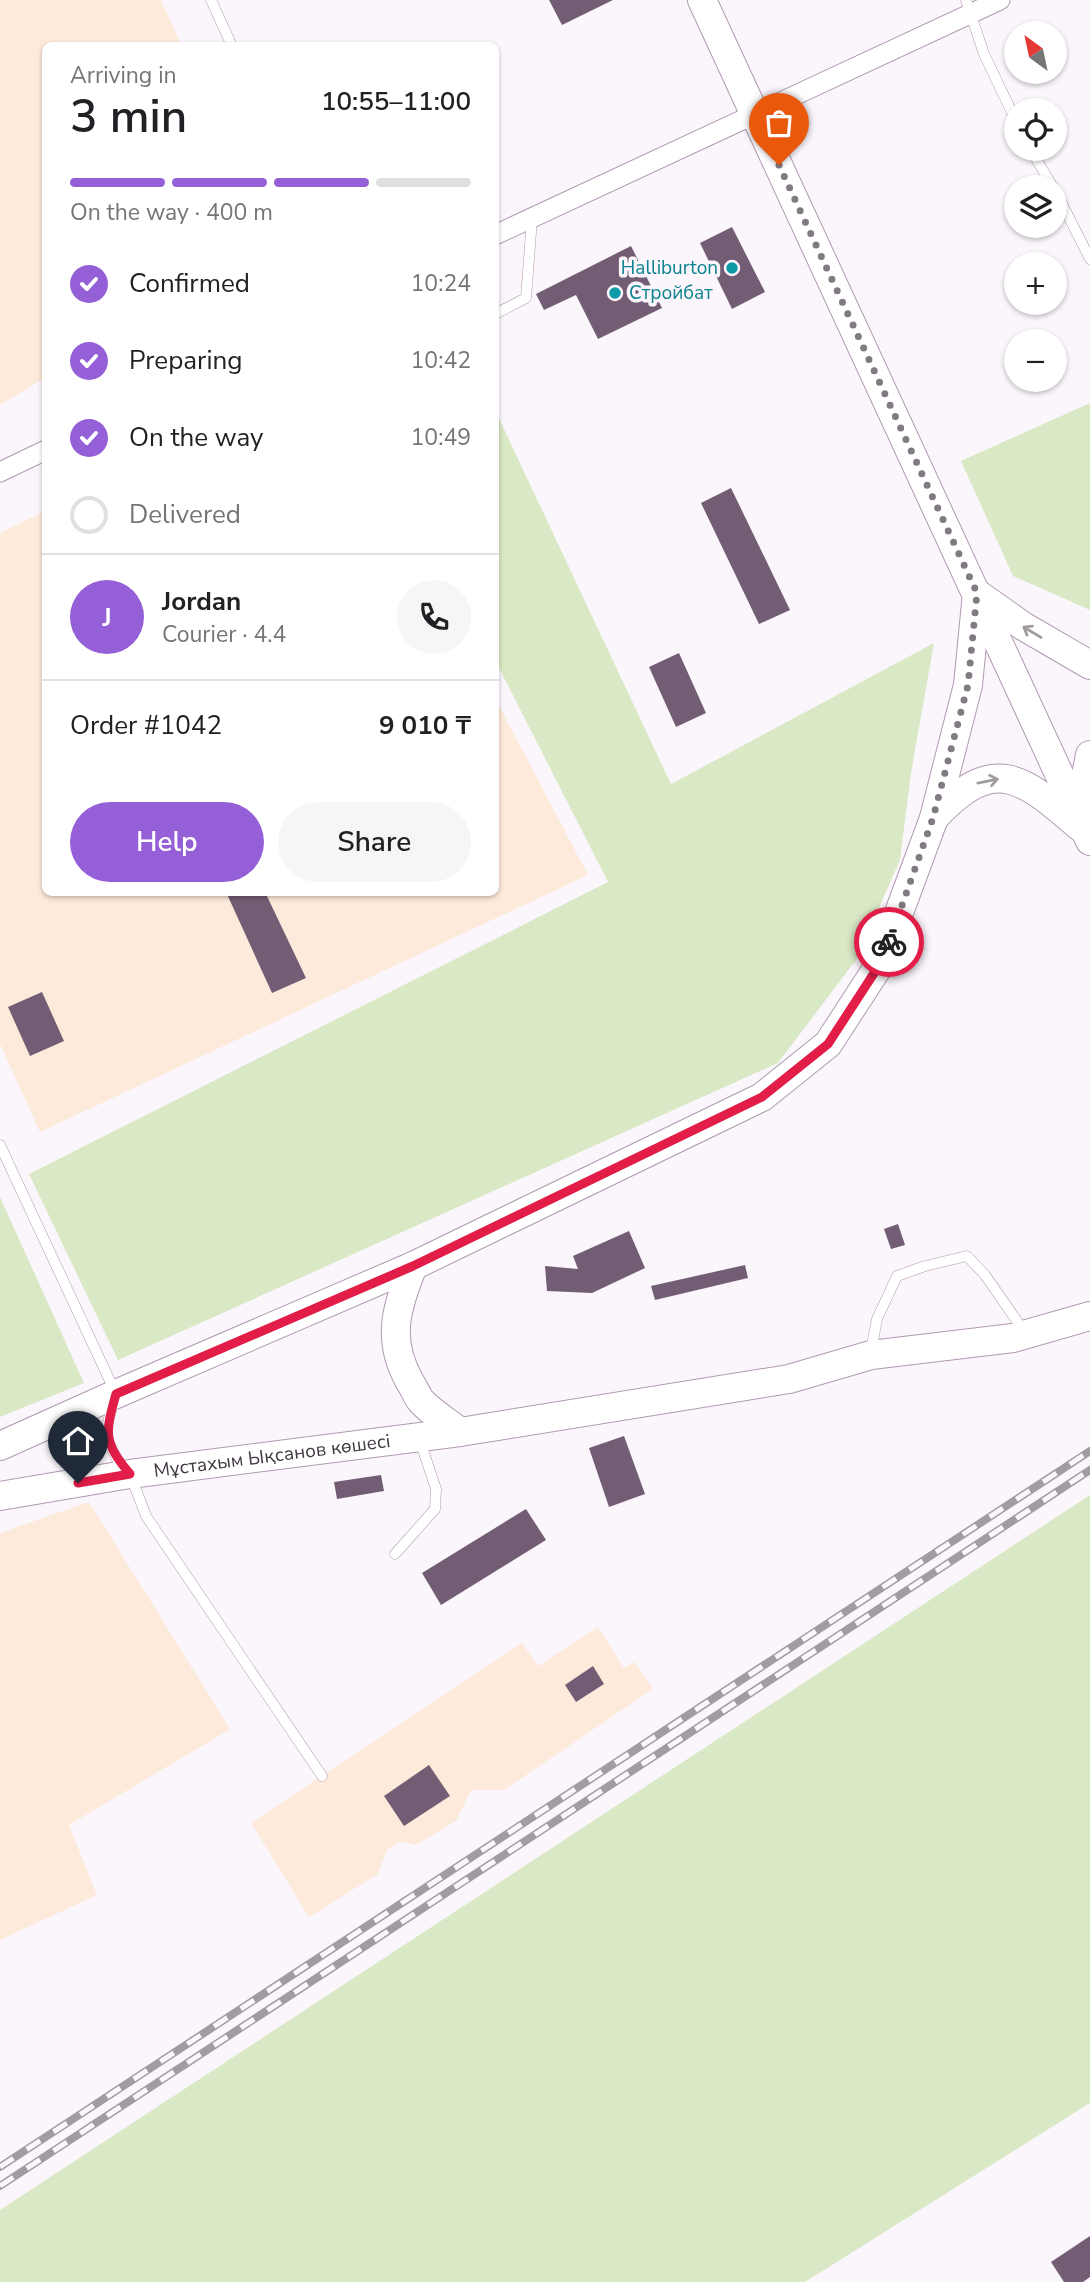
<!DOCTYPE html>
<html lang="en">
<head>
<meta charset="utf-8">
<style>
	body { margin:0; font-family:"Nunito Sans",sans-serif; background:#f6f6f6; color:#202124; height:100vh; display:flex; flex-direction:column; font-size:26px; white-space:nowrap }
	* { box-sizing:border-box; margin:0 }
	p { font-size:23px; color:#757577 }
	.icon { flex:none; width:38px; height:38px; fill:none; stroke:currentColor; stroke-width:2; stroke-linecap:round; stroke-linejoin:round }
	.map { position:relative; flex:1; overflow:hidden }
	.drawer { position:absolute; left:42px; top:42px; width:457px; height:854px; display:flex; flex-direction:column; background:#fff; border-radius:10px; box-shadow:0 2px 5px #0004 }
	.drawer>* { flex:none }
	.needle { width:46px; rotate:327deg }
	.buttons { position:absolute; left:1004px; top:21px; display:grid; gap:14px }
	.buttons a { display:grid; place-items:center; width:63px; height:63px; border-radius:50%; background:#fff; box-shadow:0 2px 5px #0004; font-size:35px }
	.pin { position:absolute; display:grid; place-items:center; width:60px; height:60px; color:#fff; margin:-72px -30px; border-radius:50% 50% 50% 0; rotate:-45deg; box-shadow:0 0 7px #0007 }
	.pin .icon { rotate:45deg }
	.courier { position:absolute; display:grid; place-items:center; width:70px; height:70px; margin:-35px; border:5px solid #e11d48; border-radius:50%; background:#fff; color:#222; box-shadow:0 2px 9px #0007 }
	.summary em { font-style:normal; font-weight:600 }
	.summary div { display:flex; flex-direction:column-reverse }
	.summary { display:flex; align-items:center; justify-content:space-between; height:119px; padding:0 28px }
	h1 { font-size:46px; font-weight:600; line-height:52px }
	.bar { display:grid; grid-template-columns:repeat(4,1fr); gap:10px 7px; align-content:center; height:84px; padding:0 28px }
	.bar i { height:9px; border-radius:5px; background:#e0e0e0 }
	.bar .on { background:#955fd8 }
	.bar p { grid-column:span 4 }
	.line { display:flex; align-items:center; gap:18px; padding:0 28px; border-top:2px solid #e0e0e0 }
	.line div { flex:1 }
	.round { display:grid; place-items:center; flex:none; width:74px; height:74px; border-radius:37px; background:#f6f6f6 }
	ol { padding:0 28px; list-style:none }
	li { display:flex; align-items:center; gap:21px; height:77px }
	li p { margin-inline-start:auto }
	li .icon { padding:7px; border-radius:50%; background:#955fd8; color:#fff; stroke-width:4 }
	li:last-child { color:#757577 }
	li i { width:38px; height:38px; border:4px solid #e0e0e0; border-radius:50% }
	.action { display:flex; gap:14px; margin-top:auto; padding:14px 28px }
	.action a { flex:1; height:80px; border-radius:42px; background:#955fd8; color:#fff; font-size:28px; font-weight:600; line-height:80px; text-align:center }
	.action a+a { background:#f6f6f6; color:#202124 }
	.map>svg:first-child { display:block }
	.industrial { fill:#feeadb }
	.green { fill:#dae9c5 }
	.building { fill:#725d74 }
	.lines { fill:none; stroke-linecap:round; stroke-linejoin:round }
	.lane-casing { stroke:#b199b2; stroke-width:11 }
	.street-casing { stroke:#b199b2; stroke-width:21 }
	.secondary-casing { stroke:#b199b2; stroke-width:30 }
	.lane { stroke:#fff; stroke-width:10 }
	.street { stroke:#fff; stroke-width:19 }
	.secondary { stroke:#fff; stroke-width:28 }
	.rail-casing { stroke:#a29ba3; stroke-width:8 }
	.rail { stroke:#fbf6fc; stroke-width:5; stroke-dasharray:16; stroke-linecap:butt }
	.oneway { stroke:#a09ca0 }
	.done { stroke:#827a83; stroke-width:7; stroke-dasharray:0 12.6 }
	.route { stroke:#e11d48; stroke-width:9 }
	.culture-dot { fill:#0f9aa8; stroke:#fbf6fc; stroke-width:2.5 }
	.labels { text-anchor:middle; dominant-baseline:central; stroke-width:7; stroke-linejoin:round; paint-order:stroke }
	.culture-label { font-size:19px; fill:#0d838f; stroke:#fbf6fc; text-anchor:end }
	.street-label { font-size:19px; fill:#413842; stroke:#fbf6fc }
</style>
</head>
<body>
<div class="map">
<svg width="1090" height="2282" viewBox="0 0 1090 2282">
	<rect width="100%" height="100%" fill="#fbf6fc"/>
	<!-- industrial -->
	<g class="industrial">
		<path d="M0 0H161L181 45 46 46 45 378 0 405Z"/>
		<path d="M45 511 46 892H495V698L588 875 40 1132 0 1044V533Z"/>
		<path d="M89 1502 230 1729 69 1825 97 1895 0 1940V1533Z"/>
		<path d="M598 1627 624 1668 635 1662 653 1689 504 1790H471L456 1821 416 1845 400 1841 387 1850 378 1874 309 1917 251 1823 522 1643 538 1666Z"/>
	</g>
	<!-- green -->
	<g class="green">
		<path d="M1090 403V610L1013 576 961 461Z"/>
		<path d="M495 410 671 784 934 643 911 773 900 860 856 960 778 1063 118 1360 29 1174 608 882 495 660Z"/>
		<path d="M0 1197 84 1383 0 1417Z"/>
		<path d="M1090 1495V2103L805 2282H0V2210Z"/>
	</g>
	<!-- building -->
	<g class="building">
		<path d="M549 0H613L562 25Z"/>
		<path d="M732 227 765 292 732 309 700 243Z"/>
		<path d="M631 246 662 308 598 339 576 295 544 310 536 294Z"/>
		<path d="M731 488 790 610 759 624 701 503Z"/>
		<path d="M679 653 706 713 676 727 649 667Z"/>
		<path d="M226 892H265L306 978 272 993Z"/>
		<path d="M42 992 64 1041 30 1056 8 1007Z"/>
		<path d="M898 1224 905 1245 891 1249 884 1229Z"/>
		<path d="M629 1231 645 1268 592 1293 547 1291 545 1266 578 1269 573 1256Z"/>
		<path d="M745 1265 748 1278 655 1300 651 1286Z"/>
		<path d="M624 1436 645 1494 609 1507 589 1448Z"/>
		<path d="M381 1475 384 1491 337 1499 334 1482Z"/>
		<path d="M526 1509 546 1540 441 1605 422 1573Z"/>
		<path d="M593 1666 604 1684 576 1702 565 1685Z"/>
		<path d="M429 1765 450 1796 404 1826 384 1796Z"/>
		<path d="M1090 2236V2277L1083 2282H1064L1051 2262Z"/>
	</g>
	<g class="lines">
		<!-- lane casing -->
		<g class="lane-casing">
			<g id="lane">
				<path d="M211 0 232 46"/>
				<path d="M966 0 984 54 1017 123"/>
				<path d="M1030 149 1053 187"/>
				<path d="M1055 190 1090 259"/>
				<path d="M495 314 526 298 532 219"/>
				<path d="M0 1145 116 1394 108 1422 107 1439 117 1459 130 1474 146 1516 322 1776"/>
				<path d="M871 1351 877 1319 897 1276 925 1266 967 1256 985 1275 1024 1331"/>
				<path d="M395 1554 435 1509 436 1489 420 1441"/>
			</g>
		</g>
		<!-- street casing -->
		<g class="street-casing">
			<g id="street">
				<path d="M495 235 1000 0"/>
				<path d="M0 472 46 450"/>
			</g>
		</g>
		<!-- secondary casing -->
		<g class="secondary-casing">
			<g id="secondary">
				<path d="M702 0 1090 841"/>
				<path d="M979 595 1023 626 1090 665"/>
				<path d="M934 818C994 753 1022 777 1080 827"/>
				<path d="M1085 825 1086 775 1090 755"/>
				<path d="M413 1266C396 1308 386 1340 410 1382 414 1388 417 1396 421 1401 432 1413 448 1422 460 1432"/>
				<path d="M0 1446 116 1394 413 1266 762 1097 828 1044 880 964 934 818 968 685 977 593"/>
				<path id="s1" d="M0 1496 130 1474 460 1432 789 1379 871 1355 1013 1338 1090 1316"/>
			</g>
		</g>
		<!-- lane -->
		<use href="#lane" class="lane"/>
		<!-- street -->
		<use href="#street" class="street"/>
		<!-- secondary -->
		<use href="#secondary" class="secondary"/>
		<!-- rail casing -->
		<g class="rail-casing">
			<g id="rail">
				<path d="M0 2167 1090 1451"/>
				<path d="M0 2186 1090 1470"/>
			</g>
		</g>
		<!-- rail -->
		<use href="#rail" class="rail"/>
	</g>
	<!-- one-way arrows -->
	<defs><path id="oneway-shaft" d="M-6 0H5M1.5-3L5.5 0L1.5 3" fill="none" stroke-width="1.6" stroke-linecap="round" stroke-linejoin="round" transform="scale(1.75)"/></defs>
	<g class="oneway">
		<use href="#oneway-shaft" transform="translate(1032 632) rotate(-149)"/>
		<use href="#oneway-shaft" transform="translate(988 781) rotate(-11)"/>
	</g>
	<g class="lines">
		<!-- done -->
		<path class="done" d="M779 165 977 593 968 685 933 818 889 942"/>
		<!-- route -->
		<path class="route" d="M78 1483 130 1474C103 1442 105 1433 116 1394L413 1266 762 1097 828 1044 880 964 889 942"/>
	</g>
	<!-- markers -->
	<g class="culture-dot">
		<circle cx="732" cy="268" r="7"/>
		<circle cx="615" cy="293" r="7"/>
	</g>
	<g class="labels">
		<!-- culture labels -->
		<g class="culture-label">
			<text x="718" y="268">Halliburton</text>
			<text x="629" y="293" text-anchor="start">Стройбат</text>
		</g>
		<!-- street labels -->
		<g class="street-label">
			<text stroke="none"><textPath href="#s1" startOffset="275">Мұстахым Ықсанов көшесі</textPath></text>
		</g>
	</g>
</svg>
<div class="buttons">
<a><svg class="needle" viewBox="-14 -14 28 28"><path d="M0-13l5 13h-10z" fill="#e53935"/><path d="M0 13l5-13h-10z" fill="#757577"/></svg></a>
<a><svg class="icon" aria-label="locate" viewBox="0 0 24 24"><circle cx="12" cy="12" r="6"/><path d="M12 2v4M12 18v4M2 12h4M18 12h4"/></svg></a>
<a><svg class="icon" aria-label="layers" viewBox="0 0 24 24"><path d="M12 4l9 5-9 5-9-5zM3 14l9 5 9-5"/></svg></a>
<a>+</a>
<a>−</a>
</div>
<div class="pin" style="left:779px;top:165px;background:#ea580c"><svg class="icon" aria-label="bag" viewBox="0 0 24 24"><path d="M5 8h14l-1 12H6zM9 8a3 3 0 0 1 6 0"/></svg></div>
<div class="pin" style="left:78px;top:1483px;background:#1f2937"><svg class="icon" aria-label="home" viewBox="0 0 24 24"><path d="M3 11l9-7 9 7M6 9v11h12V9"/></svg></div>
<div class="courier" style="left:889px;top:942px"><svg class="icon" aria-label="bike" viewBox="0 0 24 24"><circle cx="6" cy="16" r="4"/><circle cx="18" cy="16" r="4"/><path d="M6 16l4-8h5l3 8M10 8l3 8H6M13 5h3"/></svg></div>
<section class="drawer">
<div class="summary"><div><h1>3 min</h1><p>Arriving in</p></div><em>10:55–11:00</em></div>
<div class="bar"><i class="on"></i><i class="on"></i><i class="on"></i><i></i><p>On the way · 400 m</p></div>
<ol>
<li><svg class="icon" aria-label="check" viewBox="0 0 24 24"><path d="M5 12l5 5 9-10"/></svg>Confirmed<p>10:24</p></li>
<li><svg class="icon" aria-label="check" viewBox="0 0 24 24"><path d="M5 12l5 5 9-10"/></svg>Preparing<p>10:42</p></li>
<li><svg class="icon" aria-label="check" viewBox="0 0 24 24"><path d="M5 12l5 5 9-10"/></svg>On the way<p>10:49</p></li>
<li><i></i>Delivered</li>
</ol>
<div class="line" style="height:126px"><b class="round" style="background:#955fd8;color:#fff">J</b><div><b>Jordan</b><p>Courier · 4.4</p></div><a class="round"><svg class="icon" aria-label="phone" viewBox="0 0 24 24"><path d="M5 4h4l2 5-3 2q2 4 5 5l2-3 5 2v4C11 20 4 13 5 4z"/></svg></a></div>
<div class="line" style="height:91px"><div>Order #1042</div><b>9 010 ₸</b></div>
<div class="action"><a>Help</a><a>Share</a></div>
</section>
</div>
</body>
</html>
